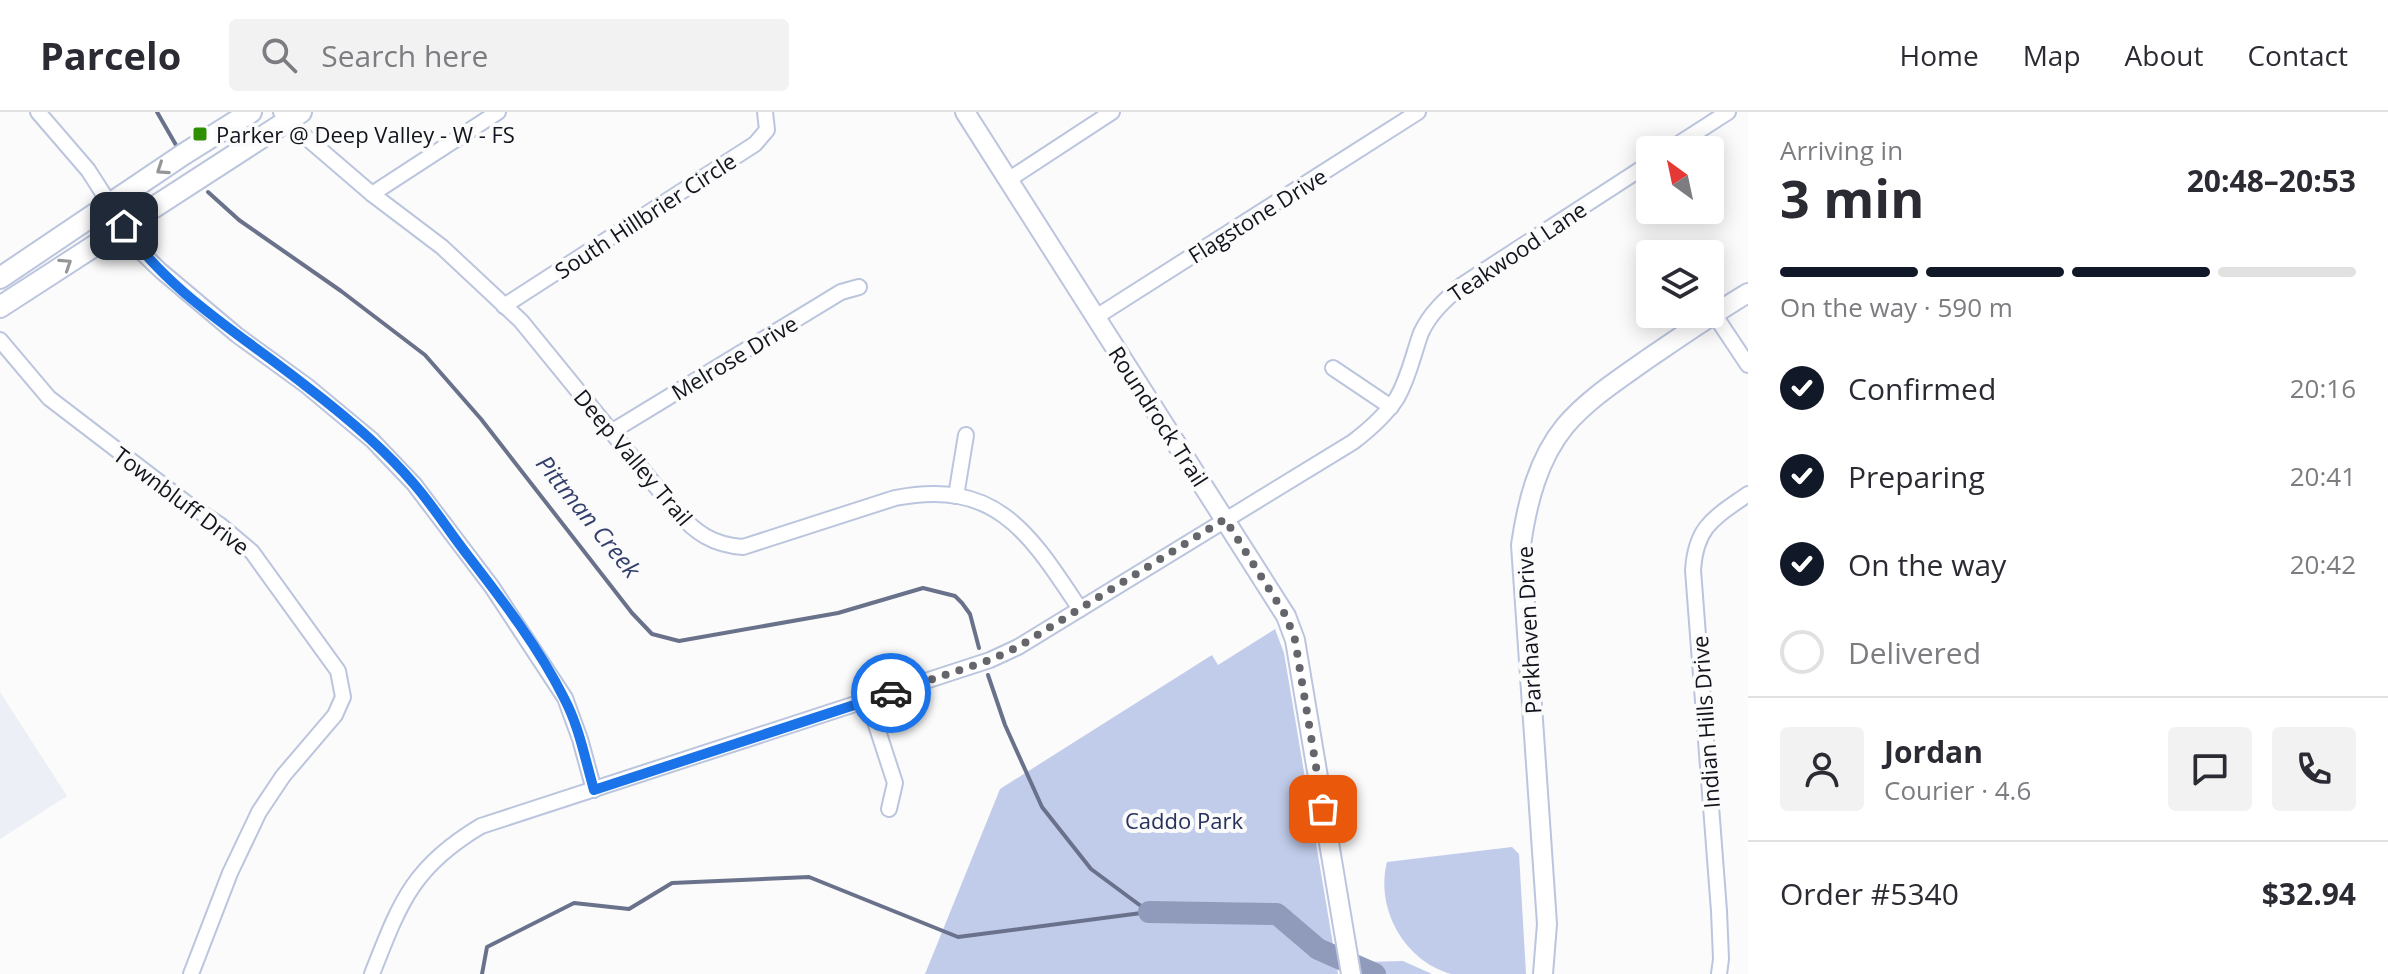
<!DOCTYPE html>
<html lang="en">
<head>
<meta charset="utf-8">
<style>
	body { margin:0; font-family:"Open Sans",sans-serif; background:#f2f2f3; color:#2b2b33; height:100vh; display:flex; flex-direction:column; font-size:30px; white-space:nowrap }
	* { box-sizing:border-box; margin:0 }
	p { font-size:26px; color:#7c7c81 }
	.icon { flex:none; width:44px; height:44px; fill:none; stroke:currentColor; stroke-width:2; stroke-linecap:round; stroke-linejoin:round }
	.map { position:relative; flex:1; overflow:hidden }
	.details { display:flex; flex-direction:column; background:#fff; width:640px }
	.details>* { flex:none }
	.needle { width:52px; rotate:327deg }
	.tools { position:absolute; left:1636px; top:24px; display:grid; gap:16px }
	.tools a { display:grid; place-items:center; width:88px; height:88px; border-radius:8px; background:#fff; box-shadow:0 4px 20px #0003; font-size:40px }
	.pin { position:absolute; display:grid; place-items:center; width:68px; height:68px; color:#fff; margin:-34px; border-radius:16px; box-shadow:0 4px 12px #0006 }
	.courier { position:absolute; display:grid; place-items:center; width:80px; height:80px; margin:-40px; border:6px solid #1a73e8; border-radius:50%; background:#fff; color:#222; box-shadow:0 2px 10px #0007 }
	.summary em { font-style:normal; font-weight:700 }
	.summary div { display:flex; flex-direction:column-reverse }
	.summary { display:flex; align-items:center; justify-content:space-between; height:136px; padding:0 32px }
	h1 { font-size:52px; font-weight:700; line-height:60px }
	.bar { display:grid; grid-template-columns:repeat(4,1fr); gap:12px 8px; align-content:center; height:96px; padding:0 32px }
	.bar i { height:10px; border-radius:6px; background:#e1e1e2 }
	.bar .selected { background:#111827 }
	.bar p { grid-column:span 4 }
	.line { display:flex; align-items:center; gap:20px; padding:0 32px; border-top:2px solid #e1e1e2 }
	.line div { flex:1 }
	.round { display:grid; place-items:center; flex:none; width:84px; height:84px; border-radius:8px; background:#f2f2f3 }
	ol { padding:0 32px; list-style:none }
	li { display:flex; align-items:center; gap:24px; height:88px }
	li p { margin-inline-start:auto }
	li .icon { padding:8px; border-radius:50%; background:#111827; color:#fff; stroke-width:4 }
	li:last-child { color:#7c7c81 }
	li i { width:44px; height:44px; border:4px solid #e1e1e2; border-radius:50% }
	header { display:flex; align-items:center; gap:48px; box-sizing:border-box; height:112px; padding:0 40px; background:#fff; border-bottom:2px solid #e1e1e2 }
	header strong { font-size:38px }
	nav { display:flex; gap:44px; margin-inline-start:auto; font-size:28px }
	.search { width:560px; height:72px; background:#f2f2f3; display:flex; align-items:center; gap:20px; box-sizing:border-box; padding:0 28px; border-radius:8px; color:#7c7c81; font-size:30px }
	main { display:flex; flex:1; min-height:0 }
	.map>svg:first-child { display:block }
	.built { fill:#edeff6 }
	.green { fill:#c1cceb }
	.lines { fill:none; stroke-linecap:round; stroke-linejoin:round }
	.stream { stroke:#6a728b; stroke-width:4 }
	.river { stroke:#909aba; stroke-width:22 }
	.minor-casing { stroke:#bcc5de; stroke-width:18 }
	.tertiary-casing { stroke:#bcc5de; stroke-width:22 }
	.secondary-casing { stroke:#bcc5de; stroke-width:24 }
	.minor { stroke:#fff; stroke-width:14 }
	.tertiary { stroke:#fff; stroke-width:18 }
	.secondary { stroke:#fff; stroke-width:20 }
	.oneway { stroke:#949699 }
	.done { stroke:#64666b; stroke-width:8; stroke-dasharray:0 14.4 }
	.route { stroke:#1a73e8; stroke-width:10 }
	.poi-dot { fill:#2e8e04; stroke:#fbfbfb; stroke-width:3 }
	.labels { text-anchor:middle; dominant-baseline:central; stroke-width:8; stroke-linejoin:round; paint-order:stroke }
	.poi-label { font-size:22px; fill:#12151d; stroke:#fbfbfb; text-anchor:start }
	.street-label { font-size:22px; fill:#12151d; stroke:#fbfbfb }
	.park-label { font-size:22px; fill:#26315c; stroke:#fbfbfb }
	.water-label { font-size:24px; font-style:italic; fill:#333f6c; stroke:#fbfbfb }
</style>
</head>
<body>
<header>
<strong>Parcelo</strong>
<div class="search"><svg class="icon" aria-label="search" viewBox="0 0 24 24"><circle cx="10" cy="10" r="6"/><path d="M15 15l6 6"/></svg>Search here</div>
<nav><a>Home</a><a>Map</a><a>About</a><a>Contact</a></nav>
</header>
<main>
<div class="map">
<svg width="1748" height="862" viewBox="0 0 1748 862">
	<rect width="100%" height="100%" fill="#fbfbfb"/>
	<!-- built -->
	<path class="built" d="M0 580 67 684 0 727Z"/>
	<!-- green -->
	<g class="green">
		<path d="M1275 517 1284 541 1338 862H925L1000 677 1212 543 1218 553Z"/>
		<path d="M1512 735 1519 742 1526 862C1506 862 1469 862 1451 862 1404 849 1375 796 1387 750Z"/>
		<path d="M1403 849 1432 862H1365L1364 850Z"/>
	</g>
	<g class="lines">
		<!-- stream -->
		<g class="stream">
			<path d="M157 0 176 33"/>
			<path d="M208 80 239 108 341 179 425 243 481 307 632 501 652 522 679 529 838 501 923 476 955 484 962 491 970 502 979 536"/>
			<path d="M988 563 1005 613 1042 695 1091 757 1149 800"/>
			<path d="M482 862 487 835 574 791 629 797 672 771 809 765 958 825 1149 800"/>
		</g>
		<!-- river -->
		<path class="river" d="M1149 800 1277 802 1318 837 1375 862"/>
		<!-- minor casing -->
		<g class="minor-casing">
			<g id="minor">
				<path d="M38 0 88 58 140 139 161 159 237 223 307 274 372 328 414 372 492 475 565 586 580 627 594 678"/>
				<path d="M281 0 287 9 372 82 442 135 521 209 676 399C696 421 713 433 743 435L895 386C997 366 1030 422 1080 497"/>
				<path d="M1669 38 1728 0"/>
				<path d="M1008 68 1112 0"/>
				<path d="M372 82 498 0"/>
				<path d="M504 194 755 32 767 18 765 0"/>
				<path d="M1714 202 1748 253"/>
				<path d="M1096 205 1418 0"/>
				<path d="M0 228 49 286 185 390 220 413 252 440 338 559 343 585 335 603 283 664 259 700 230 761 191 862"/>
				<path d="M1333 256 1391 295"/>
				<path d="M611 320 841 180 859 175"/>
				<path d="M956 384 966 323"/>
				<path d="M868 588 895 671 889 697"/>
				<path d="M372 862C400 791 412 755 481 714L990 548 1018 535 1353 330C1370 317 1385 304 1397 286 1409 265 1413 243 1421 221 1430 201 1446 187 1462 173L1650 51"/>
				<path d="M1719 862 1721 847 1719 799 1693 458C1696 414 1714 406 1748 382"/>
			</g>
		</g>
		<!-- tertiary casing -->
		<g class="tertiary-casing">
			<g id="tertiary">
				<path d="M965 0 1286 504 1295 528 1351 862"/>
				<path d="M1543 862 1547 812 1521 433C1527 391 1538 347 1565 314 1588 287 1618 268 1646 248 1680 225 1713 202 1748 181"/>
			</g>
		</g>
		<!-- secondary casing -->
		<g class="secondary-casing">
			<g id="secondary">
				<path d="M0 166 184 42 251 0"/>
				<path d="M0 195 301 0"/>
			</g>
		</g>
		<!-- minor -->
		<use href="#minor" class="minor"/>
		<!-- tertiary -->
		<use href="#tertiary" class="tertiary"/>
		<!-- secondary -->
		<use href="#secondary" class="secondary"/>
	</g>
	<!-- one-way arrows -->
	<defs><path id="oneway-chevron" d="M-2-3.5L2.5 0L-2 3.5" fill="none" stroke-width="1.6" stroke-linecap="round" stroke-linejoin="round" transform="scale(2)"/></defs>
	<g class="oneway">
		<use href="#oneway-chevron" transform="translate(162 57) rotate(146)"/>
		<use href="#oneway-chevron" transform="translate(66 152) rotate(-33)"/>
	</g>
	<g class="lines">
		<!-- done -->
		<path class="done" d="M891 581 990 548 1018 535 1225 407 1286 504 1295 528 1323 697"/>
		<!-- route -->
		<path class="route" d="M124 114C166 179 246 226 306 274 344 303 383 335 414 372 434 395 450 421 469 445 503 489 539 536 564 586 579 614 585 647 594 678L891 581"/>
	</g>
	<!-- markers -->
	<rect class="poi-dot" x="192" y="14" width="16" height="16" rx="4"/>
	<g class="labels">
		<!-- poi labels -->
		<g class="poi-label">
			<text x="216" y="22">Parker @ Deep Valley - W - FS</text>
		</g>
		<!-- street labels -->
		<g class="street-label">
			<text transform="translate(645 103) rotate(-33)">South Hillbrier Circle</text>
			<text transform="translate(1257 103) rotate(-32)">Flagstone Drive</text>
			<text transform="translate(1517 139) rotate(-34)">Teakwood Lane</text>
			<text transform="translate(734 245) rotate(-31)">Melrose Drive</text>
			<text transform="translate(1159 304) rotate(57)">Roundrock Trail</text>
			<text transform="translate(634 345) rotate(50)">Deep Valley Trail</text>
			<text transform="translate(182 388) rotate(37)">Townbluff Drive</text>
			<text transform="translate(1528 518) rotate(-93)">Parkhaven Drive</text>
			<text transform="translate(1705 610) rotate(-94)">Indian Hills Drive</text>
		</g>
		<!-- park labels -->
		<g class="park-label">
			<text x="1184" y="708">Caddo Park</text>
		</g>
		<!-- water labels -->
		<g class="water-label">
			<text transform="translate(589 404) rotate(51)">Pittman Creek</text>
		</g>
	</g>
</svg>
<div class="tools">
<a><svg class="needle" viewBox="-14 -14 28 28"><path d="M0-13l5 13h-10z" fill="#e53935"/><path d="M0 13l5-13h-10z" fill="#7c7c81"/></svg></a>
<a><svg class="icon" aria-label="layers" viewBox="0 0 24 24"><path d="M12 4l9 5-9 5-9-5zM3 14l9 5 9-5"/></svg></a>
</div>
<div class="pin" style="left:1323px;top:697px;background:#ea580c"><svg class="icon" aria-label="bag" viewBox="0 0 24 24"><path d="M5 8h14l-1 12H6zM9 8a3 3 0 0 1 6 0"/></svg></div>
<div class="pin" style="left:124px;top:114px;background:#1f2937"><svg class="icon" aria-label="home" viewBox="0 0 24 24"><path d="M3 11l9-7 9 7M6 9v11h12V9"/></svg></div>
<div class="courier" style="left:891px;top:581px"><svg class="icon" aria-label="car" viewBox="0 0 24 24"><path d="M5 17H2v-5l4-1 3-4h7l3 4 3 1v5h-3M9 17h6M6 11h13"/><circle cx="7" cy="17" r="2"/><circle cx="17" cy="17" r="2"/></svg></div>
</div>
<section class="details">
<div class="summary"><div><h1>3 min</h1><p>Arriving in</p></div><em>20:48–20:53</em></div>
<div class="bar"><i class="selected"></i><i class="selected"></i><i class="selected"></i><i></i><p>On the way · 590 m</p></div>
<ol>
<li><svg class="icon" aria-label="check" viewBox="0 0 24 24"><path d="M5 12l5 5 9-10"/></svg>Confirmed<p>20:16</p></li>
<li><svg class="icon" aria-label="check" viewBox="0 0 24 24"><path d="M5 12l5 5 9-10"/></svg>Preparing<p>20:41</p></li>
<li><svg class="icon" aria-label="check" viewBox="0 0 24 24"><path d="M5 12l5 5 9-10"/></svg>On the way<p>20:42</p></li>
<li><i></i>Delivered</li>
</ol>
<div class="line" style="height:144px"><a class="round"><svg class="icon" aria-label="person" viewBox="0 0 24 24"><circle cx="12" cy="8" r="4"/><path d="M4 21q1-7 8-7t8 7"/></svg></a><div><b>Jordan</b><p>Courier · 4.6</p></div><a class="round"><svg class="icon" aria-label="chat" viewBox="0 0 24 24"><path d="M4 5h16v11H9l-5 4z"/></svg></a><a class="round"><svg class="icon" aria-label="phone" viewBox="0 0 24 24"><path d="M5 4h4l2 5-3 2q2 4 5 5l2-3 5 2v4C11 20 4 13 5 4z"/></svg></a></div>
<div class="line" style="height:104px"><div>Order #5340</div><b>$32.94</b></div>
</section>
</main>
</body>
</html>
